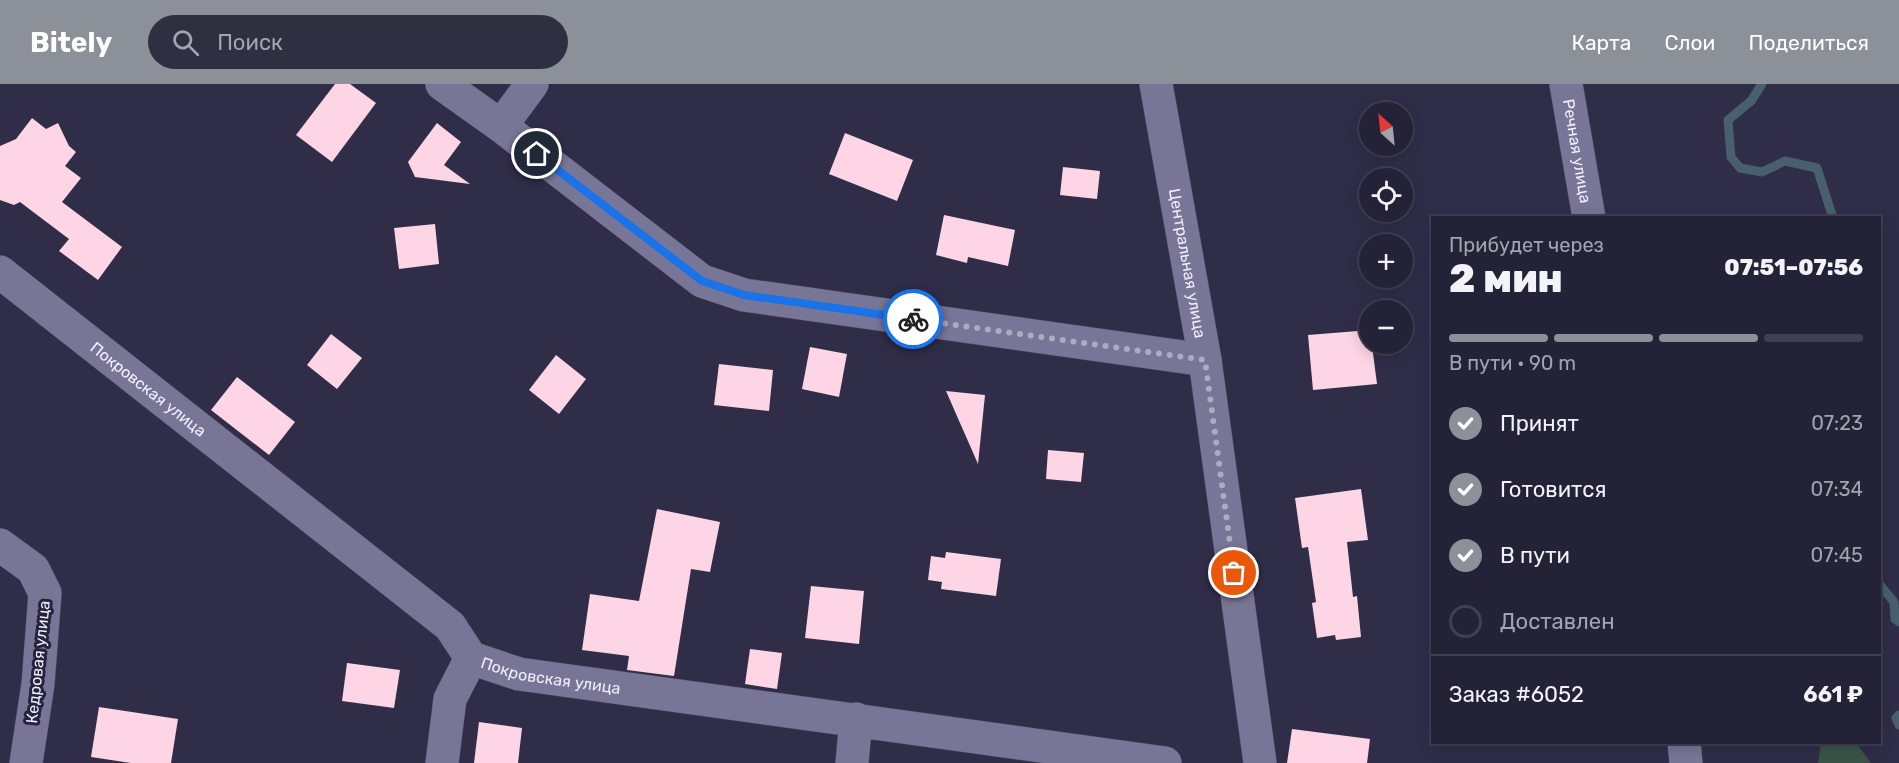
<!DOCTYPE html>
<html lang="ru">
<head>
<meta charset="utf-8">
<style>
	body { margin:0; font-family:Rubik,sans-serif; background:#302f42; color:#f1f3f6; height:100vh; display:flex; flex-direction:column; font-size:22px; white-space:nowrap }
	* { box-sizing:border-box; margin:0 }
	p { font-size:20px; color:#a3a4ad }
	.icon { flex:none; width:33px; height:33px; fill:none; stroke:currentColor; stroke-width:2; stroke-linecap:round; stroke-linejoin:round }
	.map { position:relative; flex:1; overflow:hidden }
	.panel { position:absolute; left:1431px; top:132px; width:450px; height:528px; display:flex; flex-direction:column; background:#242237; border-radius:0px; box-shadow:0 3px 15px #0003,0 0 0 2px #413f52 }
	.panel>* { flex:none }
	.needle { width:39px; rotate:333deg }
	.buttons { position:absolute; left:1359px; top:18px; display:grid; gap:12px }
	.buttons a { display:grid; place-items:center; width:54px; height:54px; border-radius:50%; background:#242237; box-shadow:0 3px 15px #0003,0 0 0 2px #413f52; font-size:30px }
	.pin { position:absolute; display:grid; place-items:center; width:51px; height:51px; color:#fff; margin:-26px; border:3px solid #fff; border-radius:50%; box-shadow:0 2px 6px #0007 }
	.courier { position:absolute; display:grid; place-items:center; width:60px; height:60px; margin:-30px; border:4px solid #1a73e8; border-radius:50%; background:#fff; color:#222; box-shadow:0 2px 8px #0007 }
	.headline em { font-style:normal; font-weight:800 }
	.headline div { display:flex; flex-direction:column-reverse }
	.headline { display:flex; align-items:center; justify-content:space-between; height:102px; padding:0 18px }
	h1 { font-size:39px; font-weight:800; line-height:45px }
	.bar { display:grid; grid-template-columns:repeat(4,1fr); gap:9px 6px; align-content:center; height:72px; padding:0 18px }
	.bar i { height:8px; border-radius:4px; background:#413f52 }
	.bar .selected { background:#8c9099 }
	.bar p { grid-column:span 4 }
	.line { display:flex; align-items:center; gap:15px; padding:0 18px; border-top:2px solid #413f52 }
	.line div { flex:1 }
	ol { padding:0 18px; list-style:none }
	li { display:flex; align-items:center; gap:18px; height:66px }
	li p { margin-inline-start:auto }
	li .icon { padding:6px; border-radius:50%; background:#8c9099; color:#fff; stroke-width:4 }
	li:last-child { color:#a3a4ad }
	li i { width:33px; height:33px; border:3px solid #413f52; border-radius:50% }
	header { display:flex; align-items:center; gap:36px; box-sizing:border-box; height:84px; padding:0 30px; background:#8c9099; color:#fff }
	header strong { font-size:28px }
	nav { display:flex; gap:33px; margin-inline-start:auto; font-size:21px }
	.search { width:420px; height:54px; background:#302f42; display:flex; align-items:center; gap:15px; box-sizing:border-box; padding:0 21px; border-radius:33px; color:#a3a4ad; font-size:22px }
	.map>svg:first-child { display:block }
	.green { fill:#395446 }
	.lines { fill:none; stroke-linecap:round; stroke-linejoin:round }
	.stream { stroke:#48606e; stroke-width:9 }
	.building { fill:#fdd5e5 }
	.minor-casing { stroke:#4c4960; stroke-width:34 }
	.minor { stroke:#787696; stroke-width:33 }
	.done { stroke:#adabbf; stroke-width:6; stroke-dasharray:0 10.8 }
	.route { stroke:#1a73e8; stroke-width:8 }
	.labels { text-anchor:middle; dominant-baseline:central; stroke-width:6; stroke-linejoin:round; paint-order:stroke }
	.street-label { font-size:16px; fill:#f0effe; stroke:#26233e }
</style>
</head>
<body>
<header>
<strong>Bitely</strong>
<div class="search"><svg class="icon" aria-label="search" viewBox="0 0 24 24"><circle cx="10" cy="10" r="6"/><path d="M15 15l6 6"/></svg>Поиск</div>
<nav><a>Карта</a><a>Слои</a><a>Поделиться</a></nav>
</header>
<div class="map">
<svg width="1899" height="679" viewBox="0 0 1899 679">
	<rect width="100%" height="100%" fill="#302d49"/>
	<!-- green -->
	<path class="green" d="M1821 658 1856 659 1871 679H1818Z"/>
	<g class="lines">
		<!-- stream -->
		<g class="stream">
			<path d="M1762 0 1751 17 1728 36 1731 73 1740 84 1762 88 1785 77 1817 84 1833 134"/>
			<path d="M1880 501 1894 518 1895 535 1899 538"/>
			<path d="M1899 631 1896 634 1899 641"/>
		</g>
	</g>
	<!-- building -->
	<g class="building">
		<path d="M335 0H350L376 19 332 78 296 51Z"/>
		<path d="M32 34 46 45 58 39 69 62 76 68 65 82 81 94 62 118 122 163 98 196 59 167 69 155 20 118 14 121 0 116V62L16 55Z"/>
		<path d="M437 39 461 58 444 81 470 100 415 93 408 78Z"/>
		<path d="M845 49 913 76 897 117 829 90Z"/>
		<path d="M1063 83 1100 87 1097 115 1060 111Z"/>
		<path d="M944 131 1015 146 1008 182 968 173 967 179 936 171Z"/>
		<path d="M435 140 439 180 399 185 394 144Z"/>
		<path d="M1370 246 1377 300 1313 306 1308 251Z"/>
		<path d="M331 250 362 274 337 305 307 281Z"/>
		<path d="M810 263 847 270 839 313 802 305Z"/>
		<path d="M556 271 586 295 559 330 529 306Z"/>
		<path d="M719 280 773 286 769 327 714 321Z"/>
		<path d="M237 293 295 338 269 371 211 326Z"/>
		<path d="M946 307 985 311 978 380Z"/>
		<path d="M1048 366 1084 369 1081 398 1046 395Z"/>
		<path d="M1361 405 1368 456 1347 458 1353 513 1357 512 1361 553 1336 556 1335 551 1317 554 1312 519 1316 518 1308 463 1302 464 1295 414Z"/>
		<path d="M657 425 720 438 710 488 691 485 674 592 627 586 629 572 582 566 590 510 639 517Z"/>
		<path d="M946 468 1001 475 996 512 941 505 942 498 928 496 931 472 945 474Z"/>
		<path d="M811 502 864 507 859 560 805 554Z"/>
		<path d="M750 565 782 569 777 605 745 600Z"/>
		<path d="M347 579 400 586 394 624 342 617Z"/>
		<path d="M99 623 178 635 171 679H131L91 673Z"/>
		<path d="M479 638 522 644 518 679H474Z"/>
		<path d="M1292 645 1370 655 1367 679H1287Z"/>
	</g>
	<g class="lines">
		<!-- minor casing -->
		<g class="minor-casing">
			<g id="minor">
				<path d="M442 0 501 42 702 197 744 211 1205 276"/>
				<path id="s1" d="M1156 0 1205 276 1260 679"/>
				<path id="s2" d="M1566 0 1589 134"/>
				<path d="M501 42 532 0"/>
				<path id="s3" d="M0 188 450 542 471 574 519 590 1165 679"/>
				<path d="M0 461 33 485 45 509 38 600 26 679"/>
				<path d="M1684 658 1686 679"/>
				<path d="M442 679 450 615 471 574"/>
				<path d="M852 679 856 635"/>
			</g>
		</g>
		<!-- minor -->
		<use href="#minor" class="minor"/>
	</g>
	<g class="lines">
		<!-- done -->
		<path class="done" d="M913 235 1205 276 1234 489"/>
		<!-- route -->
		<path class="route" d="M537 70 702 197 744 211 913 235"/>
	</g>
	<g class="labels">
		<!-- street labels -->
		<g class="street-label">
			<text stroke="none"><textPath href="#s2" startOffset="68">Речная улица</textPath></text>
			<text stroke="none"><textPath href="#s1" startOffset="182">Центральная улица</textPath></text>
			<text stroke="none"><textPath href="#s3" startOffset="189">Покровская улица</textPath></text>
			<text transform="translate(38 578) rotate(-84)">Кедровая улица</text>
			<text stroke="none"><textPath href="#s3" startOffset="693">Покровская улица</textPath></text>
		</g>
	</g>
</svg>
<div class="buttons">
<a><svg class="needle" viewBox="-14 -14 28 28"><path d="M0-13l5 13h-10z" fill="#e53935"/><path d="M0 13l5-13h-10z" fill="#a3a4ad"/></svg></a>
<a><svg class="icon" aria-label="locate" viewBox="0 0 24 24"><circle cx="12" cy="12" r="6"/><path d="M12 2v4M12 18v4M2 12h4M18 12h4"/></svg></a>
<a>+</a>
<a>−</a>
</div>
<div class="pin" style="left:1234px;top:489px;background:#ea580c"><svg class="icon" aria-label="bag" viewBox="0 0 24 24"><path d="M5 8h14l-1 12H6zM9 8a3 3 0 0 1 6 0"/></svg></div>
<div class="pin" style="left:537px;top:70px;background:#1f2937"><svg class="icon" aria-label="home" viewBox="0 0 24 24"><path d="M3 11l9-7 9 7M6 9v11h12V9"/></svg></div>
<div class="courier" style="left:913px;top:235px"><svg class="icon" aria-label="bike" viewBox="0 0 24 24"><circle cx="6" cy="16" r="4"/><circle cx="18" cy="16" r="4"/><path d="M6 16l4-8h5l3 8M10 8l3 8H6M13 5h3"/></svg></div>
<section class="panel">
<div class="headline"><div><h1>2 мин</h1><p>Прибудет через</p></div><em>07:51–07:56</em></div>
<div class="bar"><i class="selected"></i><i class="selected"></i><i class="selected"></i><i></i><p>В пути · 90 m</p></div>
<ol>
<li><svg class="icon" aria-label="check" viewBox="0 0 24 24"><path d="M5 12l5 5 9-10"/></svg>Принят<p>07:23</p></li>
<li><svg class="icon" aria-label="check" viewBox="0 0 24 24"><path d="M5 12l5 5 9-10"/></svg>Готовится<p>07:34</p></li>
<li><svg class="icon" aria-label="check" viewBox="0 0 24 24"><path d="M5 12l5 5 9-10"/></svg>В пути<p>07:45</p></li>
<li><i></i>Доставлен</li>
</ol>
<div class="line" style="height:78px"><div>Заказ #6052</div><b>661 ₽</b></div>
</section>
</div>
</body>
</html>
